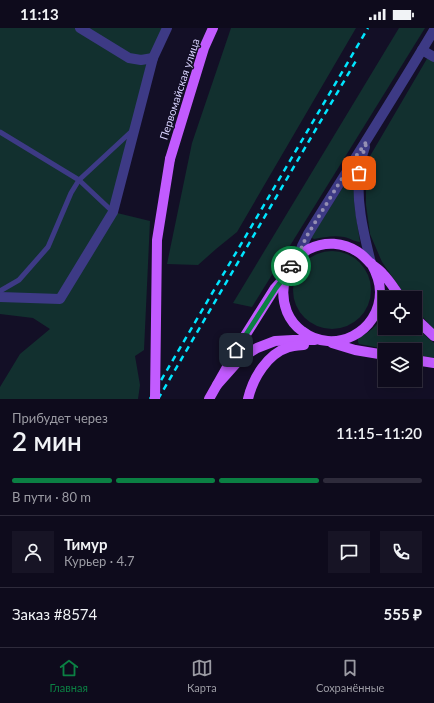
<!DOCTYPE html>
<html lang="ru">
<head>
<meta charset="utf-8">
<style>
	body { margin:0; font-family:Lato,sans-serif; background:#171425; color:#f1f3f6; height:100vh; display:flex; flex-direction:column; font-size:15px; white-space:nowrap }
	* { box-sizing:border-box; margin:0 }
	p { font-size:13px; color:#9b9ba3 }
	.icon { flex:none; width:22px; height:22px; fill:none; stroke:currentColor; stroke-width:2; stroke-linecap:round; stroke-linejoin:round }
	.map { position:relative; height:371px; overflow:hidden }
	.sheet { display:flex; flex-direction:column; background:#0e0b1c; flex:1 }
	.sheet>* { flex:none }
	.buttons { position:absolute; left:378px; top:263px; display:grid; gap:8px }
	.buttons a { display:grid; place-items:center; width:44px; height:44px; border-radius:0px; background:#0e0b1c; box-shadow:0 4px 16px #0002,0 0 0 1px #2e2b3b; font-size:20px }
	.pin { position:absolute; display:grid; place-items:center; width:34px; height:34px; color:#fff; margin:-17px; border-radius:8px; box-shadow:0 2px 6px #0006 }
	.courier { position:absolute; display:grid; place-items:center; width:40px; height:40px; margin:-20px; border:3px solid #0b8043; border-radius:50%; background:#fff; color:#222; box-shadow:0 1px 5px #0007 }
	.head em { font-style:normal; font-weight:600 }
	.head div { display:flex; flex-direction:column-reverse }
	.head { display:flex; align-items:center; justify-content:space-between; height:68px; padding:0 12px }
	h1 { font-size:26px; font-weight:600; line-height:30px }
	.bar { display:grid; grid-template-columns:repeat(4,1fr); gap:6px 4px; align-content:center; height:48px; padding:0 12px }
	.bar i { height:5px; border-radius:3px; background:#2e2b3b }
	.bar .active { background:#0b8043 }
	.bar p { grid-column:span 4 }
	.line { display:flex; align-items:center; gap:10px; padding:0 12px; border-top:1px solid #2e2b3b }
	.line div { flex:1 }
	.round { display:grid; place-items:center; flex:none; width:42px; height:42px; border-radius:0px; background:#171425 }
	.status { display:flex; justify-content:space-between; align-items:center; height:28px; padding:0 20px; background:#0e0b1c; direction:ltr }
	.status svg { height:11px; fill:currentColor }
	.dock { display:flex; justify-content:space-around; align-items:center; height:56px; border-top:1px solid #2e2b3b; background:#0e0b1c; font-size:11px; color:#9b9ba3 }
	.dock a { display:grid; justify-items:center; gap:2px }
	.dock .active { color:#0b8043 }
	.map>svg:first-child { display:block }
	.green { fill:#12302f }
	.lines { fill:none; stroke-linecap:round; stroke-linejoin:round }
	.service { stroke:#3d3a85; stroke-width:5 }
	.minor { stroke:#3d3a85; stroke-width:10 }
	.tertiary { stroke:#3d3a85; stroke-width:10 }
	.primary { stroke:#c25bff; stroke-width:10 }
	.rail { stroke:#00e5ff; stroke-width:2.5; stroke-dasharray:6 5; stroke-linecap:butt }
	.primary-bridge { stroke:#c25bff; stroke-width:10 }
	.done { stroke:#948fb3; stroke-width:4; stroke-dasharray:0 7.2 }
	.route { stroke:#0b8043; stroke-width:5 }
	.labels { text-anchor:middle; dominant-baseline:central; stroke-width:3; stroke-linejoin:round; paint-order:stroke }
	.street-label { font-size:11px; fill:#d9d4ff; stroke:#130f26 }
</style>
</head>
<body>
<div class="status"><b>11:13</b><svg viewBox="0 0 49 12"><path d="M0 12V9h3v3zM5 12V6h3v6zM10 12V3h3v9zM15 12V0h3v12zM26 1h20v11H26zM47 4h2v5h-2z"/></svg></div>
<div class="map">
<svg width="434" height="371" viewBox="0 0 434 371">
	<rect width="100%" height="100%" fill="#130f26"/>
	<!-- green -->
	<g class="green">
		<path d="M0 0H167L153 30 113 184 150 193 144 322 135 328 140 357 138 371H0V359L20 326 50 301 33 290 0 286Z"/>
		<path d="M231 0H356L237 204 216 221 198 237 167 236 192 115Z"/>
		<path d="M399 0H425L252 279 233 275Z"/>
		<path d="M428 29 434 33V302L415 280V270H407L382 234 370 206 366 177V135Z"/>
		<path d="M352 145 353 147 355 181 360 214C355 214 350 210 344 209 334 207 324 209 314 211L312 210V208Z"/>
		<circle cx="332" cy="262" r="39"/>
		<path d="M385 279V300H415V299L434 315V330L415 327V322H391L359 316 358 314V310C373 303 380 295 385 279Z"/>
	</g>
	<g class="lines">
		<!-- service -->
		<g class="service">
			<path d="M0 104 79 152 113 184"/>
			<path d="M0 263 19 252 48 219 71 165 79 152 133 102"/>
		</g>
		<!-- minor -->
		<g class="minor">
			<path d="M80 0 129 30 141 32 153 30"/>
			<path d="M422 22 434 29"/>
			<path d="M0 269 60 271 113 184 153 30 167 0"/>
		</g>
		<!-- tertiary -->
		<g class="tertiary">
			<path d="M365 119C363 125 361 131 360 137 355 171 363 203 371 235"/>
			<path d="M299 228 302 218 308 206C350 138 393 71 434 2"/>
		</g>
		<!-- primary -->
		<g class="primary">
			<path d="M170 131 204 20 213 0"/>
			<path d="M371 235C376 244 380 253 380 264 380 304 334 328 302 303 295 298 290 291 287 284 282 271 282 258 287 245 291 235 299 227 309 221 325 213 343 214 358 224 363 227 367 232 371 236 375 239 380 242 383 246 390 253 395 262 401 270"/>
			<path d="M415 290 434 308"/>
			<path d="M332 315 355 322 385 327"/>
			<path d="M415 332 434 335"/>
			<path d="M217 357 241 330 257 320 275 313 293 312H315"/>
			<path d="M209 371 243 311 275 260 285 249"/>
			<path d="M248 371C253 350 267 326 289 319 294 318 299 317 304 317"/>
		</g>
		<!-- rail -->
		<g class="rail">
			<path d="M150 371 368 0"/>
			<path d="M158 371 357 31"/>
		</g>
		<!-- primary-bridge -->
		<path class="primary-bridge" d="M155 371 157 212 170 131"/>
	</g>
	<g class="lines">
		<!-- done -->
		<path class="done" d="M291 238 299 228 302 218 308 206 354 131 367 113 360 135 359 145"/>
		<!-- route -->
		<path class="route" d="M236 322 276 260 286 247 291 238"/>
	</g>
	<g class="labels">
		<!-- street labels -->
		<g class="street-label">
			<text transform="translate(179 61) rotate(-72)">Первомайская улица</text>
		</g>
	</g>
</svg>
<div class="buttons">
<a><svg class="icon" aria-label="locate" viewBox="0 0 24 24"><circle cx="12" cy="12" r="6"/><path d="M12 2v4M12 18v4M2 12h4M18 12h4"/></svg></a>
<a><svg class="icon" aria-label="layers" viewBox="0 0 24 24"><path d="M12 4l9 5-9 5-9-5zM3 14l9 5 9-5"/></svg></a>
</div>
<div class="pin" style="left:359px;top:145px;background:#ea580c"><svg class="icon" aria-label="bag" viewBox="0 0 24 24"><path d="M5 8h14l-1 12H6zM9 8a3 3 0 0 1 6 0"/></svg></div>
<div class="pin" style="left:236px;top:322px;background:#1f2937"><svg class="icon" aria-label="home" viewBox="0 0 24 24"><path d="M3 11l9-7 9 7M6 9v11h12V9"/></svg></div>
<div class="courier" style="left:291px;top:238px"><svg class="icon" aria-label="car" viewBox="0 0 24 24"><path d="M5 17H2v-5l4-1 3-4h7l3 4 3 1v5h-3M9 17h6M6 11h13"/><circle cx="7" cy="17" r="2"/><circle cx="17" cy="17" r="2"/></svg></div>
</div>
<section class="sheet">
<div class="head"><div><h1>2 мин</h1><p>Прибудет через</p></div><em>11:15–11:20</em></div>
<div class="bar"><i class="active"></i><i class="active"></i><i class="active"></i><i></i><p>В пути · 80 m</p></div>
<div class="line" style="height:72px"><a class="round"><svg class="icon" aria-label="person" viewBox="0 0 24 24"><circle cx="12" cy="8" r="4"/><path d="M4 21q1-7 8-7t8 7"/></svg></a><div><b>Тимур</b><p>Курьер · 4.7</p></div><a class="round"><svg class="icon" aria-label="chat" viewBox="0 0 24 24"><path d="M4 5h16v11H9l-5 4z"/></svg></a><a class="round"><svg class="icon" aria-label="phone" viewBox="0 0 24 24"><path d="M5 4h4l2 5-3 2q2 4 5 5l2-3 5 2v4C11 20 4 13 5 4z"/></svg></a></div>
<div class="line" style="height:52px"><div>Заказ #8574</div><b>555 ₽</b></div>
</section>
<nav class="dock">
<a class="active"><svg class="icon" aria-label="home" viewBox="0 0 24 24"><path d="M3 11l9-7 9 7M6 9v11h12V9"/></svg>Главная</a>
<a><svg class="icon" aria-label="map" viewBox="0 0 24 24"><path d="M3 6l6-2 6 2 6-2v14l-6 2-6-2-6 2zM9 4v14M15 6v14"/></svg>Карта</a>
<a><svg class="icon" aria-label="saved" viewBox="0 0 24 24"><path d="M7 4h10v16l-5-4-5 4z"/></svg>Сохранённые</a>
</nav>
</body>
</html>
